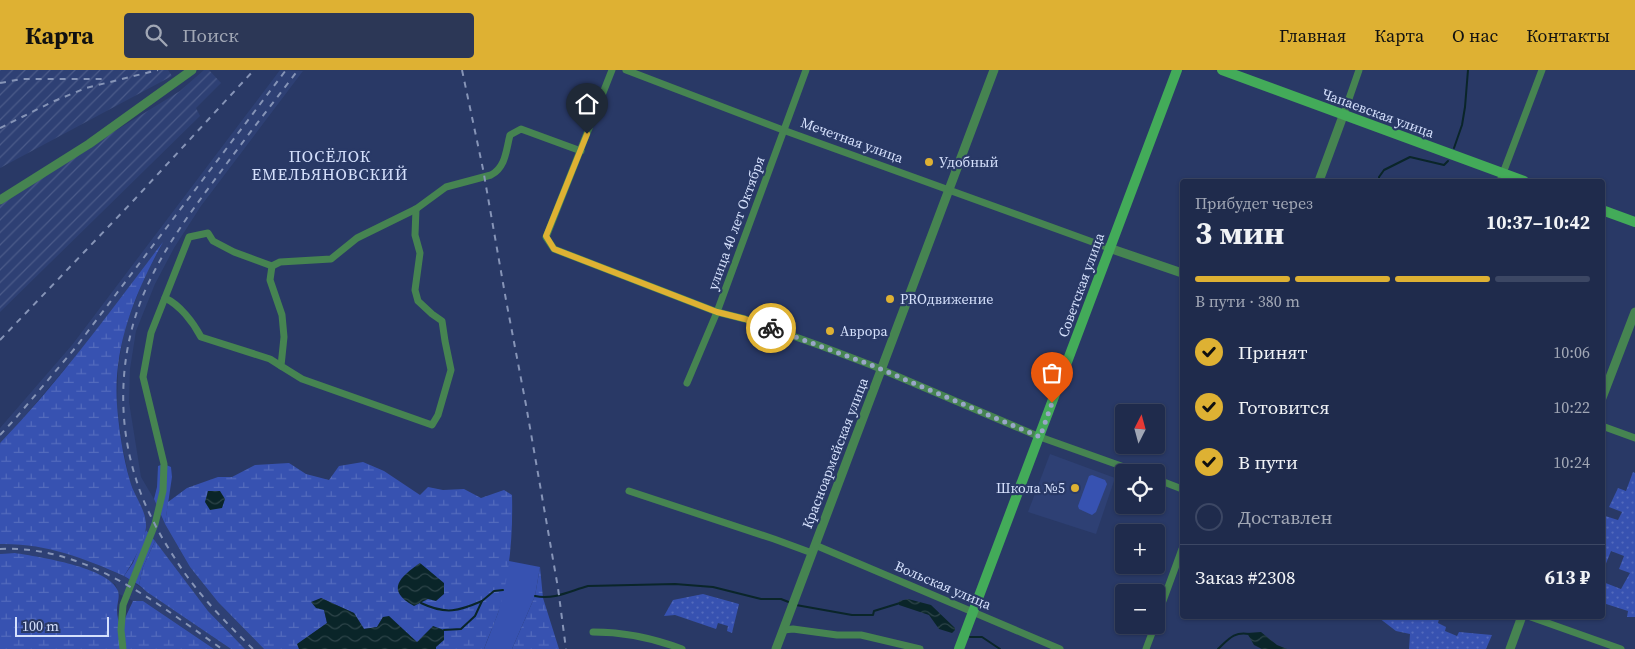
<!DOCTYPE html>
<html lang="ru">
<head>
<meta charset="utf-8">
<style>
	body { margin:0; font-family:"Source Serif 4",serif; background:#2c3756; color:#f1f3f6; height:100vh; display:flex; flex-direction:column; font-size:19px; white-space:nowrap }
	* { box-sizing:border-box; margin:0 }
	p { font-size:16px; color:#a1a7b5 }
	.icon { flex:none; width:28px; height:28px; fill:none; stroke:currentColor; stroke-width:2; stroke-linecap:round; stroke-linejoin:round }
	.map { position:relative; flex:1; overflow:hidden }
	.drawer { position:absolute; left:1180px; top:109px; width:425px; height:440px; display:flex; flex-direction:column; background:#1f2b4c; border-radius:5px; box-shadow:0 1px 4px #0004,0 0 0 1px #3c4764 }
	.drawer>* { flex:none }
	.needle { width:32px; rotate:6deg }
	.controls { position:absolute; left:1115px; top:334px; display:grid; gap:10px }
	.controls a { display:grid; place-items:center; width:50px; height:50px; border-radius:5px; background:#1f2b4c; box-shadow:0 1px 4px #0004,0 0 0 1px #3c4764; font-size:25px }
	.scale { position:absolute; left:15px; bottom:12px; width:94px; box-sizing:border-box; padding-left:5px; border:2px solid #d5e0fc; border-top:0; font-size:14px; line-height:18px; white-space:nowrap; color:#d5e0fc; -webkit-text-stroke:4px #293966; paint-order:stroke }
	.pin { position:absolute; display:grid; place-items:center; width:42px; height:42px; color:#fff; margin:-51px -21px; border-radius:50% 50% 50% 0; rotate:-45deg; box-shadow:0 0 5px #0007 }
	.pin .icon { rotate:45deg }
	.courier { position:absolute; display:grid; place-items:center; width:50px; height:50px; margin:-25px; border:4px solid #deb133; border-radius:50%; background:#fff; color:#222; box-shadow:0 1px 6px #0007 }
	.head em { font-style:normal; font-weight:700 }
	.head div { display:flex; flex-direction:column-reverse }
	.head { display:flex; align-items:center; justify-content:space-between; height:85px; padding:0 15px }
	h1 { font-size:32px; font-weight:700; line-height:38px }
	.bar { display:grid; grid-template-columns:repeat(4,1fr); gap:8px 5px; align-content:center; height:60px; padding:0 15px }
	.bar i { height:6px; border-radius:4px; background:#3c4764 }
	.bar .on { background:#deb133 }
	.bar p { grid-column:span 4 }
	.line { display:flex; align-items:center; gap:12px; padding:0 15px; border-top:1px solid #3c4764 }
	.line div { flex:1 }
	ol { padding:0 15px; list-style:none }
	li { display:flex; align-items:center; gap:15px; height:55px }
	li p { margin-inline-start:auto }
	li .icon { padding:5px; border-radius:50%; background:#deb133; color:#111; stroke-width:4 }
	li:last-child { color:#a1a7b5 }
	li i { width:28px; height:28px; border:2px solid #3c4764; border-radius:50% }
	header { display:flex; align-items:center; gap:30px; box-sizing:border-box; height:70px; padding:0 25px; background:#deb133; color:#111 }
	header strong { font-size:24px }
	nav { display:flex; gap:28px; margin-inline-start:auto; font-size:18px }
	.search { width:350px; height:45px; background:#2c3756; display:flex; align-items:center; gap:12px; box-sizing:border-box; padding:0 18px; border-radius:5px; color:#a1a7b5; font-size:19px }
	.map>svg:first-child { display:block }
	.built { fill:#2e4074 }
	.industrial { fill:url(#industrial-furrows) }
	.grass { fill:#3752b1 }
	.wetland { fill:url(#wetland-marsh) }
	.park { fill:url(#park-dots) }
	.water { fill:url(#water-waves) }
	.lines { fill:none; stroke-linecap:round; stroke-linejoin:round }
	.stream { stroke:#0a2529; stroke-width:2 }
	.minor { stroke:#468451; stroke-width:7 }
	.tertiary { stroke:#468451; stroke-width:9 }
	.secondary { stroke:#43ab59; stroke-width:10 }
	.rail { stroke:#8694b7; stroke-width:2; stroke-dasharray:6 6; stroke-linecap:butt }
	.done { stroke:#99a6c8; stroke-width:5; stroke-dasharray:0 9 }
	.route { stroke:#deb133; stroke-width:6 }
	.poi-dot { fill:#deb133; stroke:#293966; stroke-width:2 }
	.labels { text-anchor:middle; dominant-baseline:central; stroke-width:4.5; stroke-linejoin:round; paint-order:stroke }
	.street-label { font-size:14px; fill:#d5e0fc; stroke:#293966 }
	.poi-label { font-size:14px; fill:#d5e0fc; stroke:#293966; text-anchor:start }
	.quarter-label { font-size:16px; letter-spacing:1px; fill:#d5e0fc; stroke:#293966 }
</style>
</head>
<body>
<header>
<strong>Карта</strong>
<div class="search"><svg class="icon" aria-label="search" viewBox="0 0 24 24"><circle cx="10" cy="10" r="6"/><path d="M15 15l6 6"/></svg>Поиск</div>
<nav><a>Главная</a><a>Карта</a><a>О нас</a><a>Контакты</a></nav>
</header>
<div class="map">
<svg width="1635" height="579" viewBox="0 0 1635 579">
	<defs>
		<pattern id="industrial-furrows" width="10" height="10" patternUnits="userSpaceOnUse" patternTransform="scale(1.25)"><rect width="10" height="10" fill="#2e4074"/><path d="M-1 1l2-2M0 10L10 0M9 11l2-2" fill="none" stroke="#4b5b89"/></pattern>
		<pattern id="wetland-marsh" width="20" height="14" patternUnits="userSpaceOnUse" patternTransform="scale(1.25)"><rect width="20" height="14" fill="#3752b1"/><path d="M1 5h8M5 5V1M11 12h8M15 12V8" fill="none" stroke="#536bbd"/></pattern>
		<pattern id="park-dots" width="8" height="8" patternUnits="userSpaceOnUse" patternTransform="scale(1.25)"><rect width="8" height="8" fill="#3752b1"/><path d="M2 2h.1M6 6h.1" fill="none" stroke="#536bbd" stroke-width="1.8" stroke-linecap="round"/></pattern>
		<pattern id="water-waves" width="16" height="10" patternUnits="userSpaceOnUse" patternTransform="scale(1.25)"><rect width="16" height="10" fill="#0a2529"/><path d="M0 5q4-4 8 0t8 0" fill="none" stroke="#2d4449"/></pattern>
	</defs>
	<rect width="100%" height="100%" fill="#293966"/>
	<!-- built -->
	<g class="built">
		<path d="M280 0 303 1 201 136 174 178 155 214 136 261 130 299 129 332 141 407 154 429 165 454 190 497 218 532 264 579H245L208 541 146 460V450L130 412 122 375 117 335 118 298 124 260 144 208 161 176 80 281 19 353 0 373V358L72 275Z"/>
		<path d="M1050 384 1115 408 1096 464 1028 442Z"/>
		<path d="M14 473 48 478 77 486 124 506 231 579H214L143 531H133L119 524 115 514 15 483 0 484V474Z"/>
	</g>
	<!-- industrial -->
	<g class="industrial">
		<path d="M0 0H168L172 6 0 98Z"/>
		<path d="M204 0H209L221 13 196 38 200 46 0 242V132L180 21Z"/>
	</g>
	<!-- grass -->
	<g class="grass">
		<path d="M164 394 171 397 172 407 165 454 154 429 157 417 158 396Z"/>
		<path d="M1092 405 1105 410 1107 414 1096 442 1092 445 1079 439 1078 436 1089 406Z"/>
		<path d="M146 460 155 471 143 497 139 515 124 506 133 493Z"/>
		<path d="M509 491 540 497 535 526 512 579H484L498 543Z"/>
	</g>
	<!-- wetland -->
	<g class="wetland">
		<path d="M163 172C135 223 113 276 117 335 119 360 123 387 130 411 134 426 147 441 146 457 145 471 132 494 124 506 84 488 45 473 0 474V373C60 311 111 240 163 172Z"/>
		<path d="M363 392 384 401 420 425 428 417 443 420 464 419 481 428 504 420 512 425C513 464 510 506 498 543 494 555 488 567 484 579H436V577L417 572 383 547 377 557 364 559 354 543 321 528 327 553 298 574 299 579H264L218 532 190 497 165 454 168 432 187 418 218 407H232L255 395 289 393 306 404 329 410 339 396Z"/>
		<path d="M155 471 208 541 245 579H231L147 522 139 515 143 497Z"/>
		<path d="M15 483C39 487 109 497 118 521 120 527 117 533 117 540 117 546 119 553 120 559L133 531H143L214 579H0V484Z"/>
		<path d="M540 497 543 528 559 579H512L535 526Z"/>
	</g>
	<!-- park -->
	<g class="park">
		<path d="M1633 402 1635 403V547H1627L1628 541 1603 533V512L1621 519 1630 503 1619 499 1624 486 1611 481 1603 501 1602 445 1618 450 1622 442 1609 437 1618 418 1626 421Z"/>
		<path d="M703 524 739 534 732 563 727 561 728 556 718 553 716 559 675 545 664 546 673 530Z"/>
		<path d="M1379 546H1431L1439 549 1438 553 1446 557 1445 561 1457 566 1459 562 1492 565 1486 579H1409L1410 564 1396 561 1379 548Z"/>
	</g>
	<!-- water -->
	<g class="water">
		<path d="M208 421H220L225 429 222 438 210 440 205 432Z"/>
		<path d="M420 493 444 513V524L436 531 428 529 414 536C385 520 400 507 420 493Z"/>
		<path d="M321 528 354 543 364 559 377 557 383 547 389 546 417 572 433 556 444 560V570L436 577V579H299L297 574 327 553 324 540 316 538 311 532Z"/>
		<path d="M908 529 931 535 955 558V560L952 563 939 559 929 545 899 535V531Z"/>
		<path d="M1261 562 1277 575 1287 579H1262L1254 575 1247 563Z"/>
	</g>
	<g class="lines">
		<!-- stream -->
		<g class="stream">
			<path d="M1454 78 1462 55 1465 37 1468 0"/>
			<path d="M1379 111V107L1384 100 1410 87 1444 95 1448 91"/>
			<path d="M535 526C554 530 570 521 588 516L675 514 713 517 761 529H781L791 533"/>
			<path d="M421 533C446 545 459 541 482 531"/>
			<path d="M796 535 852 545H873L874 541 900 533"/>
			<path d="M444 560 461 559 475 546 482 531 494 521 503 520"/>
			<path d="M970 567H982L1000 579"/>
			<path d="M1218 579C1228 570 1234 561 1249 564"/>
		</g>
		<!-- minor -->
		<g class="minor">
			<path d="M612 0 546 167 554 179 717 242 745 249 821 276 871 295 1040 367 1138 402"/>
			<path d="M626 0 783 60 1109 178"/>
			<path d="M1343 46 1359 0"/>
			<path d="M1500 111 1542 0"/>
			<path d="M272 196 270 210 282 245 284 267 281 296 302 309 432 355 438 345 451 300 445 271 442 251 432 244 418 231 415 220 420 183 415 165 416 139"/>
			<path d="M165 228C180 235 193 252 201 267L270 289 281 296"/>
			<path d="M687 313 717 242 806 0"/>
			<path d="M1602 356 1635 368"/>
			<path d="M1156 409 1182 419"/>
			<path d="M629 421 774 469 812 483"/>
			<path d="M815 475 1060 579"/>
			<path d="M1528 546 1621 579"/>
			<path d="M1156 550 1182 479"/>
			<path d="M784 560 793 559 837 565H861L920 579"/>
			<path d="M593 562C623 562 653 568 682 579"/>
			<path d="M123 579 121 560 123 535 155 454 163 421 164 394 143 307 151 263 189 167 208 163 213 171 234 182 272 196 280 192 331 189 357 168 416 139 446 117 491 105C506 97 506 80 510 65L521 59 581 81"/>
			<path d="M1146 579 1155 555"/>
		</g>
		<!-- tertiary -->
		<g class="tertiary">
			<path d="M1319 111 1343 46"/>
			<path d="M0 130 89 74 192 0"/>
			<path d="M1109 178 1182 203"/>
			<path d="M1602 328 1635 242"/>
			<path d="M776 579 994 0"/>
			<path d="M1510 579 1522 546"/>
		</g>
		<!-- secondary -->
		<g class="secondary">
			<path d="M1222 0 1524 111"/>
			<path d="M1602 140 1635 152"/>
			<path d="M959 579 1177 0"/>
		</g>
		<!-- rail -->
		<g class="rail">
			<path d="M462 0 483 99 506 230 526 335 558 518 566 579"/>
			<path d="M0 13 22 9H102"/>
			<path d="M0 58 52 32 86 18 158 0"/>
			<path d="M0 270 134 130 254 0"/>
			<path d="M0 365 15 349 76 277 286 0"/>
			<path d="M0 479C86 475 156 533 222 579"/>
			<path d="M253 579C224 551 195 521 174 487 159 464 144 436 136 409 115 344 120 271 150 210 169 170 196 135 222 100 247 66 273 33 298 0"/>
		</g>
	</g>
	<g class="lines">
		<!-- done -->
		<path class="done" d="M771 258 871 295 1040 367 1052 333"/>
		<!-- route -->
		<path class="route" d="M587 64 546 166 554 179 717 242 745 249 771 258"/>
	</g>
	<!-- markers -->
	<g class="poi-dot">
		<circle cx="929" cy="92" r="5"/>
		<circle cx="890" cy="229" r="5"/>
		<circle cx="830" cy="261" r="5"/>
		<circle cx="1075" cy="418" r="5"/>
	</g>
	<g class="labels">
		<!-- street labels -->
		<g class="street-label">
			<text transform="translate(1378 43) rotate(20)">Чапаевская улица</text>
			<text transform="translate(852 70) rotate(20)">Мечетная улица</text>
			<text transform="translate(736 153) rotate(-70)">улица 40 лет Октября</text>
			<text transform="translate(1081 215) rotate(-70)">Советская улица</text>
			<text transform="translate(835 383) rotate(-69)">Красноармейская улица</text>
			<text transform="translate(943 515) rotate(23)">Вольская улица</text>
		</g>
		<!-- poi labels -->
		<g class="poi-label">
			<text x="939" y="92">Удобный</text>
			<text x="900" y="229">PROдвижение</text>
			<text x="840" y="261">Аврора</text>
			<text x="1065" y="418" text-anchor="end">Школа №5</text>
		</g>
		<!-- quarter labels -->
		<g class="quarter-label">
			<text x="330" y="86">ПОСЁЛОК<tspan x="330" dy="18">ЕМЕЛЬЯНОВСКИЙ</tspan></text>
		</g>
	</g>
</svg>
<div class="controls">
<a><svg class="needle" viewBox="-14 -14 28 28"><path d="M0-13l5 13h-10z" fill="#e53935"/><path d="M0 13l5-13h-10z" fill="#a1a7b5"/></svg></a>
<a><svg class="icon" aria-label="locate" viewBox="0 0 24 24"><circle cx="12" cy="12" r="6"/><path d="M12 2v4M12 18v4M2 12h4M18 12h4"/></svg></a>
<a>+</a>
<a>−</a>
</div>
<div class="scale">100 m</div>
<div class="pin" style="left:1052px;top:333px;background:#ea580c"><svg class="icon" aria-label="bag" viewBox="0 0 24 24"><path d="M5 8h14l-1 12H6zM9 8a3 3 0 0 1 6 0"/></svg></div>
<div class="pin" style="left:587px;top:64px;background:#1f2937"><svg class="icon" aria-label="home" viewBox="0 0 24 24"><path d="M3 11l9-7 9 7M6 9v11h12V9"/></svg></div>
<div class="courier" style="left:771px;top:258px"><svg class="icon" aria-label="bike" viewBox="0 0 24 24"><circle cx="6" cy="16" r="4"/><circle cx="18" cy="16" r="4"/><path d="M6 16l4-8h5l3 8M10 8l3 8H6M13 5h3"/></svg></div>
<section class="drawer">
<div class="head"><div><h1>3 мин</h1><p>Прибудет через</p></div><em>10:37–10:42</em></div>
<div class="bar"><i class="on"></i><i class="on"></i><i class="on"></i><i></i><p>В пути · 380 m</p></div>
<ol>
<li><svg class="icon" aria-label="check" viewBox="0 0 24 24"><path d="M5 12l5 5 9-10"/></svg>Принят<p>10:06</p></li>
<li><svg class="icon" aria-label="check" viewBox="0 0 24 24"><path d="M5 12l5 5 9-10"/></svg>Готовится<p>10:22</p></li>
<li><svg class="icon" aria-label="check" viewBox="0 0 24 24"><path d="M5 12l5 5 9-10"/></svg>В пути<p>10:24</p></li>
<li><i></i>Доставлен</li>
</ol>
<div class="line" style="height:65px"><div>Заказ #2308</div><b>613 ₽</b></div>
</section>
</div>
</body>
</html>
